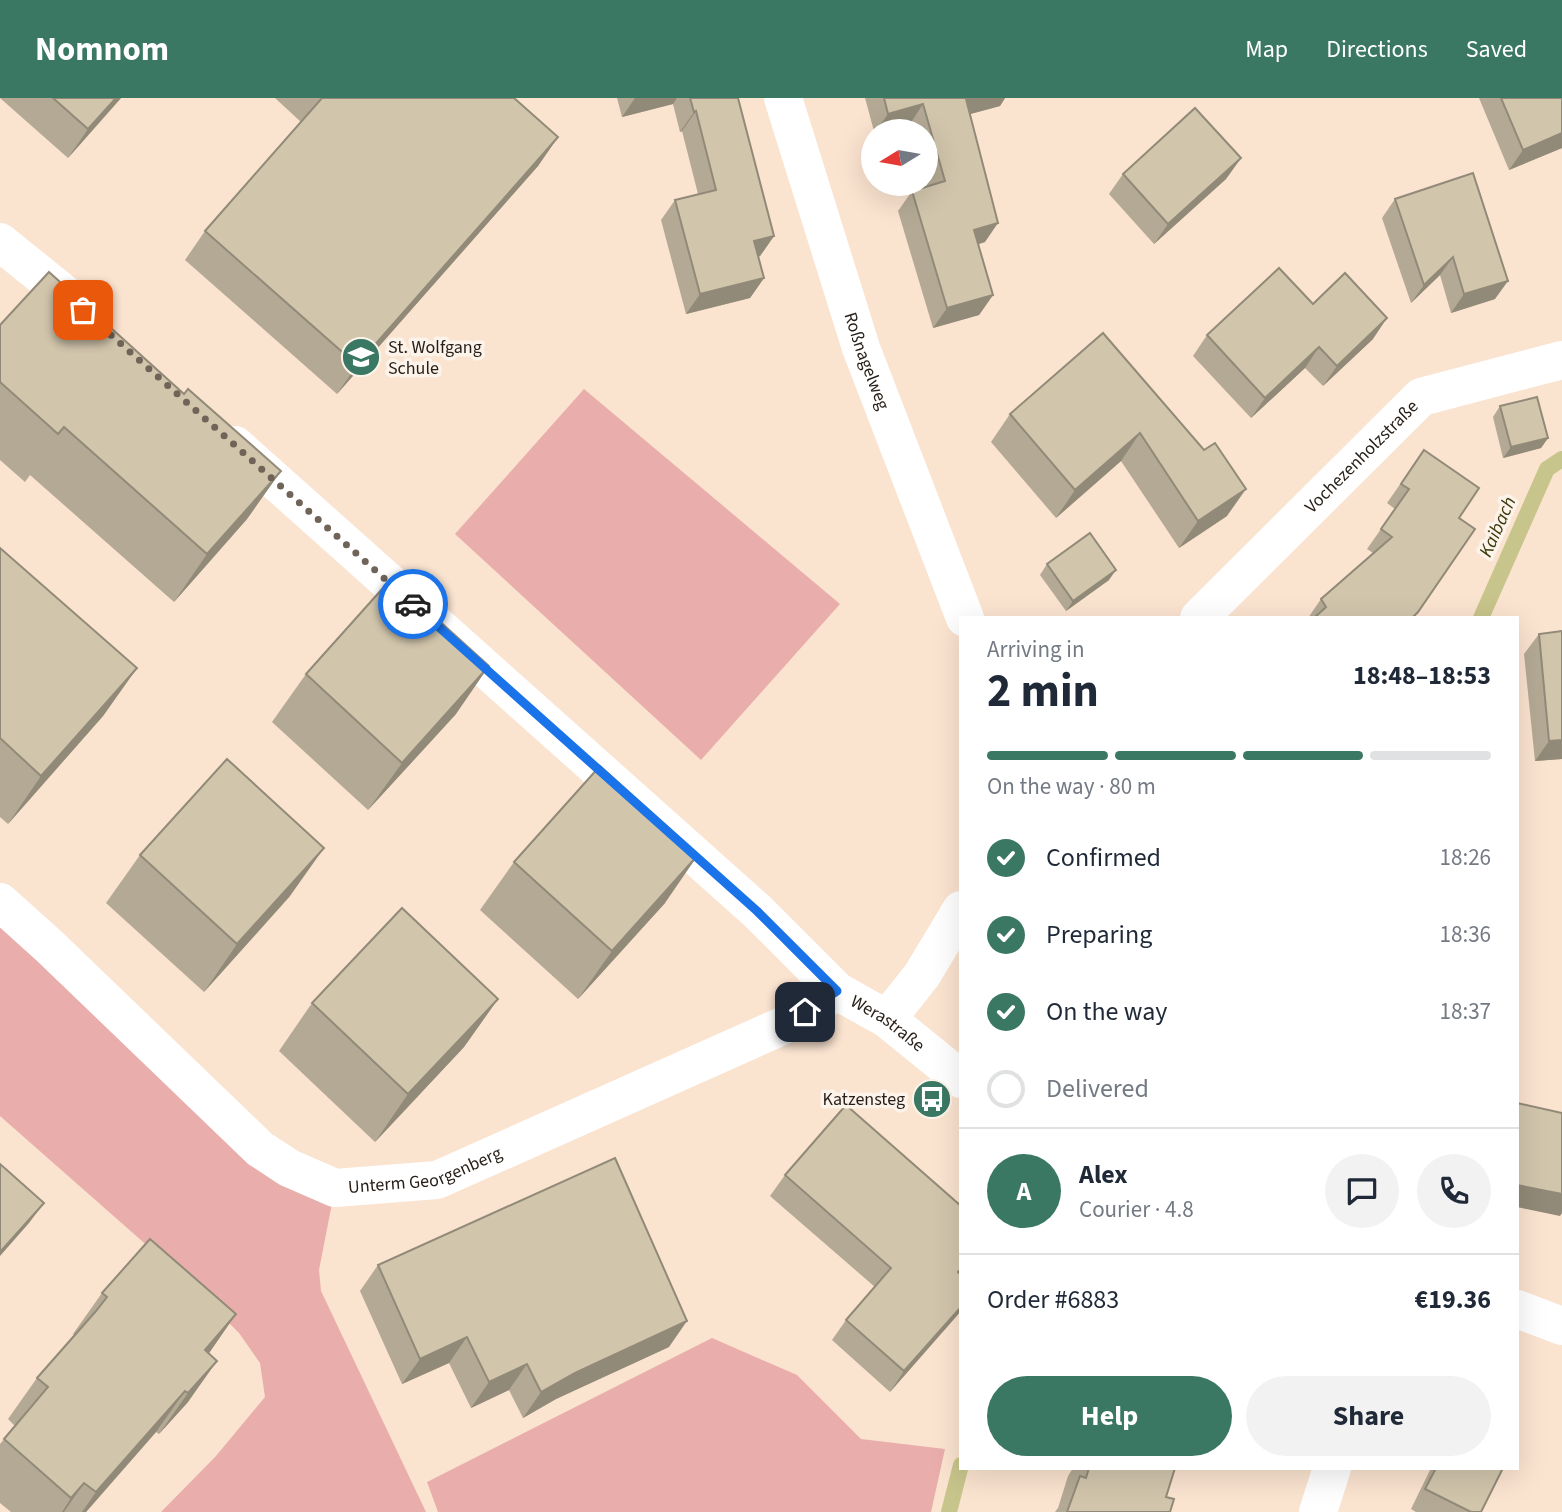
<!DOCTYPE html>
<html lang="en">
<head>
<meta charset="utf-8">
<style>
	body { margin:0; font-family:"Source Sans 3",sans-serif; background:#f2f2f3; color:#1f2937; height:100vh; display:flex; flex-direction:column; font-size:26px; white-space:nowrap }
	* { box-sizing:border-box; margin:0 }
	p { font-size:23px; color:#747a83 }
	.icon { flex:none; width:38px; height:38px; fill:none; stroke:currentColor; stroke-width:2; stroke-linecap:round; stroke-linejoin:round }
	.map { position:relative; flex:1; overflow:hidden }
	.details { position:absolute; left:959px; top:518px; width:560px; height:854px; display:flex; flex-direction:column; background:#fff; border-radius:0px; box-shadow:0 7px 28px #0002 }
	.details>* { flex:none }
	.needle { width:46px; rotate:259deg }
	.tools { position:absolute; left:861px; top:21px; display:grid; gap:14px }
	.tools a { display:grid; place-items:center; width:77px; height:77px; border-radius:50%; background:#fff; box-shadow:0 7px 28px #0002; font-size:35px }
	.pin { position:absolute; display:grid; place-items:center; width:60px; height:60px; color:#fff; margin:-30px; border-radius:14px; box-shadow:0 4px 10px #0006 }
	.courier { position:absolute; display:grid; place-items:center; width:70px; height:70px; margin:-35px; border:5px solid #1a73e8; border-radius:50%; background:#fff; color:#222; box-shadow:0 2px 9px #0007 }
	.head em { font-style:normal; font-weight:700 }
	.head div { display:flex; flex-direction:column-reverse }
	.head { display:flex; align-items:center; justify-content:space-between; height:119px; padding:0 28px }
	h1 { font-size:46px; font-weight:700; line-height:52px }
	.bar { display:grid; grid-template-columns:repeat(4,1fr); gap:10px 7px; align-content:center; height:84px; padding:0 28px }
	.bar i { height:9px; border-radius:5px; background:#e0e1e3 }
	.bar .active { background:#3b7863 }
	.bar p { grid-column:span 4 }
	.line { display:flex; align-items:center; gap:18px; padding:0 28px; border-top:2px solid #e0e1e3 }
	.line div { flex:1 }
	.round { display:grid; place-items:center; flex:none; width:74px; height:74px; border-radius:37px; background:#f2f2f3 }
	ol { padding:0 28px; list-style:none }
	li { display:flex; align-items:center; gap:21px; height:77px }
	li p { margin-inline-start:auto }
	li .icon { padding:7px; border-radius:50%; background:#3b7863; color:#fff; stroke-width:4 }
	li:last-child { color:#747a83 }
	li i { width:38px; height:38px; border:4px solid #e0e1e3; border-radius:50% }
	.action { display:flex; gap:14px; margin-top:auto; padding:14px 28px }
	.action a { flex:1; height:80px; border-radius:42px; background:#3b7863; color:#fff; font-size:28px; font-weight:700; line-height:80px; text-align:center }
	.action a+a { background:#f2f2f3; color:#1f2937 }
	header { display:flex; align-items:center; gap:42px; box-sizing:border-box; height:98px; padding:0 35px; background:#3b7863; color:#fff }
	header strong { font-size:33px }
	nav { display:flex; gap:38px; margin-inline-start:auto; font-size:24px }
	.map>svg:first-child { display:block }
	.green { fill:#e9aeac }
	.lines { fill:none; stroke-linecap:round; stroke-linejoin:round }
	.stream { stroke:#c7c58b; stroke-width:16 }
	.minor { stroke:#fff; stroke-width:38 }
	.wall { fill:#b4a994 }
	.shaded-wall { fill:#928a78 }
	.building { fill:#d1c5ac; stroke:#928a78; stroke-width:2 }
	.done { stroke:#706357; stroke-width:7; stroke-dasharray:0 12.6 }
	.route { stroke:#1a73e8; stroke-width:9 }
	.labels { text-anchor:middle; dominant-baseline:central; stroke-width:7; stroke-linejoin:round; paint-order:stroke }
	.poi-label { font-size:18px; fill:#261e17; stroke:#fcf3eb; text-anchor:start }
	.street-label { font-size:18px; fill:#261e17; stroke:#fcf3eb }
	.water-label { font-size:19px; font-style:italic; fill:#3c390b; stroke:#fcf3eb }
</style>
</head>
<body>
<header>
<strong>Nomnom</strong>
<nav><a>Map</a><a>Directions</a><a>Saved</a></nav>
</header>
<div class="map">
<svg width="1562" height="1414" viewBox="0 0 1562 1414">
	<rect width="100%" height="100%" fill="#fae3cf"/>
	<!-- green -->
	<g class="green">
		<path d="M584 291 840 506 701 662 455 436Z"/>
		<path d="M0 804 335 1090 319 1172 321 1193 426 1414H161L216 1358 265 1299 260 1265 239 1235 184 1180 0 1018Z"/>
		<path d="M712 1240 797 1277 861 1341 945 1351 931 1414H438L427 1384Z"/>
	</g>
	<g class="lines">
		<!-- stream -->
		<g class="stream">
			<path d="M1481 520 1547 371 1562 361"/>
			<path d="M949 1414 961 1367"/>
		</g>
		<!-- minor -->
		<g class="minor">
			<path id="s1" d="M783 0 861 250 965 520"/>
			<path d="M0 144 83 211"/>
			<path id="s2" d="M235 347 757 813 837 893 887 921 961 981"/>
			<path id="s3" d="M1199 520 1421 299 1562 262"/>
			<path id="s4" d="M0 804 49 848 260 1051 289 1070 335 1090 437 1082 789 925 837 893"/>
			<path d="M887 921 922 877 961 812"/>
			<path d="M1517 1211 1562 1228"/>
			<path d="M1318 1414 1332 1370"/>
		</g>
	</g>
	<!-- wall -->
	<g class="wall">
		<path d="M0 0H121L68 60Z"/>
		<path d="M275 0H514L558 39 538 68 337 296 185 162 205 133 301 24Z"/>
		<path d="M617 0H738L774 138 760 158 758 159 764 180 750 200 686 216 661 122 675 102 698 96 682 33 680 34 673 6 622 19Z"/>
		<path d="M865 0H1005L1000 8 970 16 985 144 978 146 993 197 979 217 933 230 898 113 912 93 927 88 926 83V33H912L910 26 882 33H874Z"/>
		<path d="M1479 0H1562V50L1509 72Z"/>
		<path d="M1241 60 1226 81 1154 146 1109 96 1123 76Z"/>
		<path d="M1395 101 1495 201 1451 215 1440 177 1411 205 1382 120Z"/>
		<path d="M1313 206 1373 241 1323 288 1305 270 1251 320 1193 258 1207 237Z"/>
		<path d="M0 227 184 296 281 373 247 421 174 504 30 377 25 384 0 362Z"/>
		<path d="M1103 235 1227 418 1179 450 1121 363 1056 420 991 344 1010 316Z"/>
		<path d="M1500 308 1548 340 1541 350 1503 360 1493 319Z"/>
		<path d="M1424 352 1459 420 1475 431 1414 520H1308L1321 501 1373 455 1367 451 1395 411 1387 405Z"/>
		<path d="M0 450 137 570 103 618 8 726 0 719Z"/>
		<path d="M1047 466 1109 482 1066 513 1040 477Z"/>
		<path d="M1539 536 1562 661 1535 663 1524 556Z"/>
		<path d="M306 576 456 616 368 712 272 624Z"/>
		<path d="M140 757 290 798 204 894 106 805Z"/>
		<path d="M514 764 665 805 578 901 480 812Z"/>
		<path d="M498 901 464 949 375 1044 279 953 312 905Z"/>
		<path d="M785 1077 961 1213 890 1294 832 1242 846 1222 875 1189 770 1098Z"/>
		<path d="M378 1167 669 1249 556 1301 523 1320 509 1292 471 1310 449 1265 402 1286 360 1193Z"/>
		<path d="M102 1195 236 1216 209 1255 188 1304 159 1336 156 1334 86 1414H11L0 1405V1346L15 1328 8 1321 37 1280 74 1237 73 1236Z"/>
		<path d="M1073 1370H1175L1166 1399 1170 1414H1055L1058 1410 1068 1378Z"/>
		<path d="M1431 1370H1503L1481 1414H1416L1411 1411Z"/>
	</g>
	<!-- shaded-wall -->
	<g class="shaded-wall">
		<path d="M116 0H121L68 60 88 31Z"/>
		<path d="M635 0H677L673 6 622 19Z"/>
		<path d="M969 0H1005L1000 8 952 21 966 1Z"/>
		<path d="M923 6 910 26 882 33H876L888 16Z"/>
		<path d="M696 13 682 33 680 34 694 14Z"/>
		<path d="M1562 35V50L1509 72 1523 52Z"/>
		<path d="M558 39 538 68 337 296 357 267Z"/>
		<path d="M1241 60 1226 81 1154 146 1168 126Z"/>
		<path d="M998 125 985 144 961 152 974 132Z"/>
		<path d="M774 138 760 158 740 163 754 143Z"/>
		<path d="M1453 159 1440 177 1411 205 1424 187Z"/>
		<path d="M764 180 750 200 686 216 700 196Z"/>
		<path d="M1508 183 1495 201 1451 215 1464 196Z"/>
		<path d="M993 197 979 217 933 230 947 210Z"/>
		<path d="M1387 220 1373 241 1323 288 1337 268Z"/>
		<path d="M1319 249 1305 270 1251 320 1265 300Z"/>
		<path d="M1140 335 1121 363 1056 420 1075 392Z"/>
		<path d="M1548 340 1541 350 1503 360 1511 349Z"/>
		<path d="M281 373 247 421 174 504 207 456Z"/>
		<path d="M1246 391 1227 418 1179 450 1198 423Z"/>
		<path d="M1116 472 1109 482 1066 513 1073 503Z"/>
		<path d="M489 568 456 616 368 712 402 665Z"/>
		<path d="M137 570 103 618 8 726 41 678Z"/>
		<path d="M1562 642V661L1535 663 1549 643Z"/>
		<path d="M324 750 290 798 204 894 237 846Z"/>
		<path d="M698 757 665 805 578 901 612 853Z"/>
		<path d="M498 901 464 949 375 1044 408 996Z"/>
		<path d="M1517 1087 1562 1096V1115L1560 1118 1517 1109Z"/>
		<path d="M44 1105 29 1125 0 1158V1154Z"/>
		<path d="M961 1209V1213L890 1294 904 1273Z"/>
		<path d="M236 1216 207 1258 205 1252Z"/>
		<path d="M687 1223 669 1249 556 1301 523 1320 541 1294 575 1275Z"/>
		<path d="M467 1239 449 1265 402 1286 420 1261Z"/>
		<path d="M217 1263 188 1304 159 1336 188 1295Z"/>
		<path d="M527 1266 509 1292 471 1310 489 1284Z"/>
		<path d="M185 1293 156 1334 86 1414H82L96 1394Z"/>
		<path d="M84 1385 64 1414H62L71 1400Z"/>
	</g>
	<!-- building -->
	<g class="building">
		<path d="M53 0H116L88 31Z"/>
		<path d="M322 0H514L558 39 357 267 205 133Z"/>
		<path d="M690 0H738L774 138 754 143 764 180 700 196 675 102 716 92 696 13 694 14Z"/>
		<path d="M884 0H969L966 1 998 125 974 132 993 197 947 210 912 93 945 83 923 6 888 16Z"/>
		<path d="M1501 0H1562V35L1523 52Z"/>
		<path d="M1195 10 1241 60 1168 126 1123 76Z"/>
		<path d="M1473 75 1508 183 1464 196 1453 159 1424 187 1395 101Z"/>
		<path d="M1279 170 1313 206 1345 175 1387 220 1337 268 1319 249 1265 300 1207 237Z"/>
		<path d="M49 174 184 296 188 291 281 373 207 456 64 329 58 336 0 284V227Z"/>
		<path d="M1103 235 1204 352 1215 345 1246 391 1198 423 1140 335 1075 392 1010 316Z"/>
		<path d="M1537 299 1548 340 1511 349 1500 308Z"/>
		<path d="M1424 352 1479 390 1459 420 1475 431 1418 514 1412 520H1314L1326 509 1321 501 1392 439 1381 431 1409 391 1401 386Z"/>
		<path d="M1090 435 1116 472 1073 503 1047 466Z"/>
		<path d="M0 450 137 570 41 678 0 640Z"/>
		<path d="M392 480 489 568 402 665 306 576Z"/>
		<path d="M1562 533V642L1549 643 1539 536Z"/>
		<path d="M227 661 324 750 237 846 140 757Z"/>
		<path d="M600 668 698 757 612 853 514 764Z"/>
		<path d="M402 810 498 901 408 996 312 905Z"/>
		<path d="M1517 1005 1562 1015V1096L1517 1087Z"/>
		<path d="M846 1007 961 1108V1171L958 1174 961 1177V1209L904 1273 846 1222 891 1170 785 1077Z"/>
		<path d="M615 1060 687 1223 575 1275 541 1294 527 1266 489 1284 467 1239 420 1261 378 1167Z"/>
		<path d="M0 1066 44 1105 0 1154Z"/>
		<path d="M150 1141 236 1216 205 1252 217 1263 188 1295 185 1293 96 1394 84 1385 71 1400 4 1341 48 1289 37 1280 96 1213 107 1199 102 1195Z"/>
		<path d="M1089 1370H1175L1166 1399 1174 1401 1170 1414H1067L1080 1378 1086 1380Z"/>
		<path d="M1436 1370H1503L1481 1414H1471L1425 1391Z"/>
	</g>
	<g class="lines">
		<!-- done -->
		<path class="done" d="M83 212 413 506"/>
		<!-- route -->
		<path class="route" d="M413 506 757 813 837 893 805 914"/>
	</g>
	<!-- icons -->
	<defs>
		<g id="school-disc" transform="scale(2.0125)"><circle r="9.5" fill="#3b7863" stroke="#fcf3eb"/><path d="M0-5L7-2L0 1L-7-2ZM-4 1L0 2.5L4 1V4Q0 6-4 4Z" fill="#fff"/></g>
		<g id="bus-disc" transform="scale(2.0125)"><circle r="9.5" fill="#3b7863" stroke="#fcf3eb"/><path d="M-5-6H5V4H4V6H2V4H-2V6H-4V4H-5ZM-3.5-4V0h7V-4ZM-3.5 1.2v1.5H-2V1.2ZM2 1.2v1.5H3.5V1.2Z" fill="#fff"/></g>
	</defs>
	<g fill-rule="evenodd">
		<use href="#school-disc" x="361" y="259"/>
		<use href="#bus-disc" x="932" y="1001"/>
	</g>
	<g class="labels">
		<!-- poi labels -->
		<g class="poi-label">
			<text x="388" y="249">St. Wolfgang<tspan x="388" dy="21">Schule</tspan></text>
			<text x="905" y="1001" text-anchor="end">Katzensteg</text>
		</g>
		<!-- street labels -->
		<g class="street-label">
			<text stroke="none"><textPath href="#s1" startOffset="276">Roßnagelweg</textPath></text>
			<text stroke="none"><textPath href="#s3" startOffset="229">Vochezenholzstraße</textPath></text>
			<text stroke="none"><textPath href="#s2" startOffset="873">Werastraße</textPath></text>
			<text stroke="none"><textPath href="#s4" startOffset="536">Unterm Georgenberg</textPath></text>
		</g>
		<!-- water labels -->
		<g class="water-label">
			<text transform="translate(1498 429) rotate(-66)">Kaibach</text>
		</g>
	</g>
</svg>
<div class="tools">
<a><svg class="needle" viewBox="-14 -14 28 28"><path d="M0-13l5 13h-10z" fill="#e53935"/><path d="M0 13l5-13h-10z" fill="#747a83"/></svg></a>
</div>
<div class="pin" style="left:83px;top:212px;background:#ea580c"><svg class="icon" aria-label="bag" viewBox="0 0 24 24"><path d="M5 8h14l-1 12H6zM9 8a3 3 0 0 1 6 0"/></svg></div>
<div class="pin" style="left:805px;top:914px;background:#1f2937"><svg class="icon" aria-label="home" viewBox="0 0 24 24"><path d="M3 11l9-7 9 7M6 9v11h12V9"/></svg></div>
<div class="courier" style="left:413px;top:506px"><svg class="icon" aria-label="car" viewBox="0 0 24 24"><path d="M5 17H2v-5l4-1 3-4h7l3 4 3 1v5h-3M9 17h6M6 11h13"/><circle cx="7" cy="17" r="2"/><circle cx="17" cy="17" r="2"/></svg></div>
<section class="details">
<div class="head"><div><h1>2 min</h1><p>Arriving in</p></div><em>18:48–18:53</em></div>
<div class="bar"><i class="active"></i><i class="active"></i><i class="active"></i><i></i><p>On the way · 80 m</p></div>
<ol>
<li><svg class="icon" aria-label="check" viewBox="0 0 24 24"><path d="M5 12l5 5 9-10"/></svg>Confirmed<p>18:26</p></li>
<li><svg class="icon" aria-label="check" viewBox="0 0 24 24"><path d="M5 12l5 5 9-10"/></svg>Preparing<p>18:36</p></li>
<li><svg class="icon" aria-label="check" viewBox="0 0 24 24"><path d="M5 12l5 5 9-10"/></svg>On the way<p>18:37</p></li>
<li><i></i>Delivered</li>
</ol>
<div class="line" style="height:126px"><b class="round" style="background:#3b7863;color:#fff">A</b><div><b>Alex</b><p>Courier · 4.8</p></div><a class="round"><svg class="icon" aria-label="chat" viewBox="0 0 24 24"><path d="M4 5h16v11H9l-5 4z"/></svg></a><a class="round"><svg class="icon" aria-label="phone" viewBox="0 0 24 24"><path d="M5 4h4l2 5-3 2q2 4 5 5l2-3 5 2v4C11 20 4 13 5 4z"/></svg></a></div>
<div class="line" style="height:91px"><div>Order #6883</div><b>€19.36</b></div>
<div class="action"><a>Help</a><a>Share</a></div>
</section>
</div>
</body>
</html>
